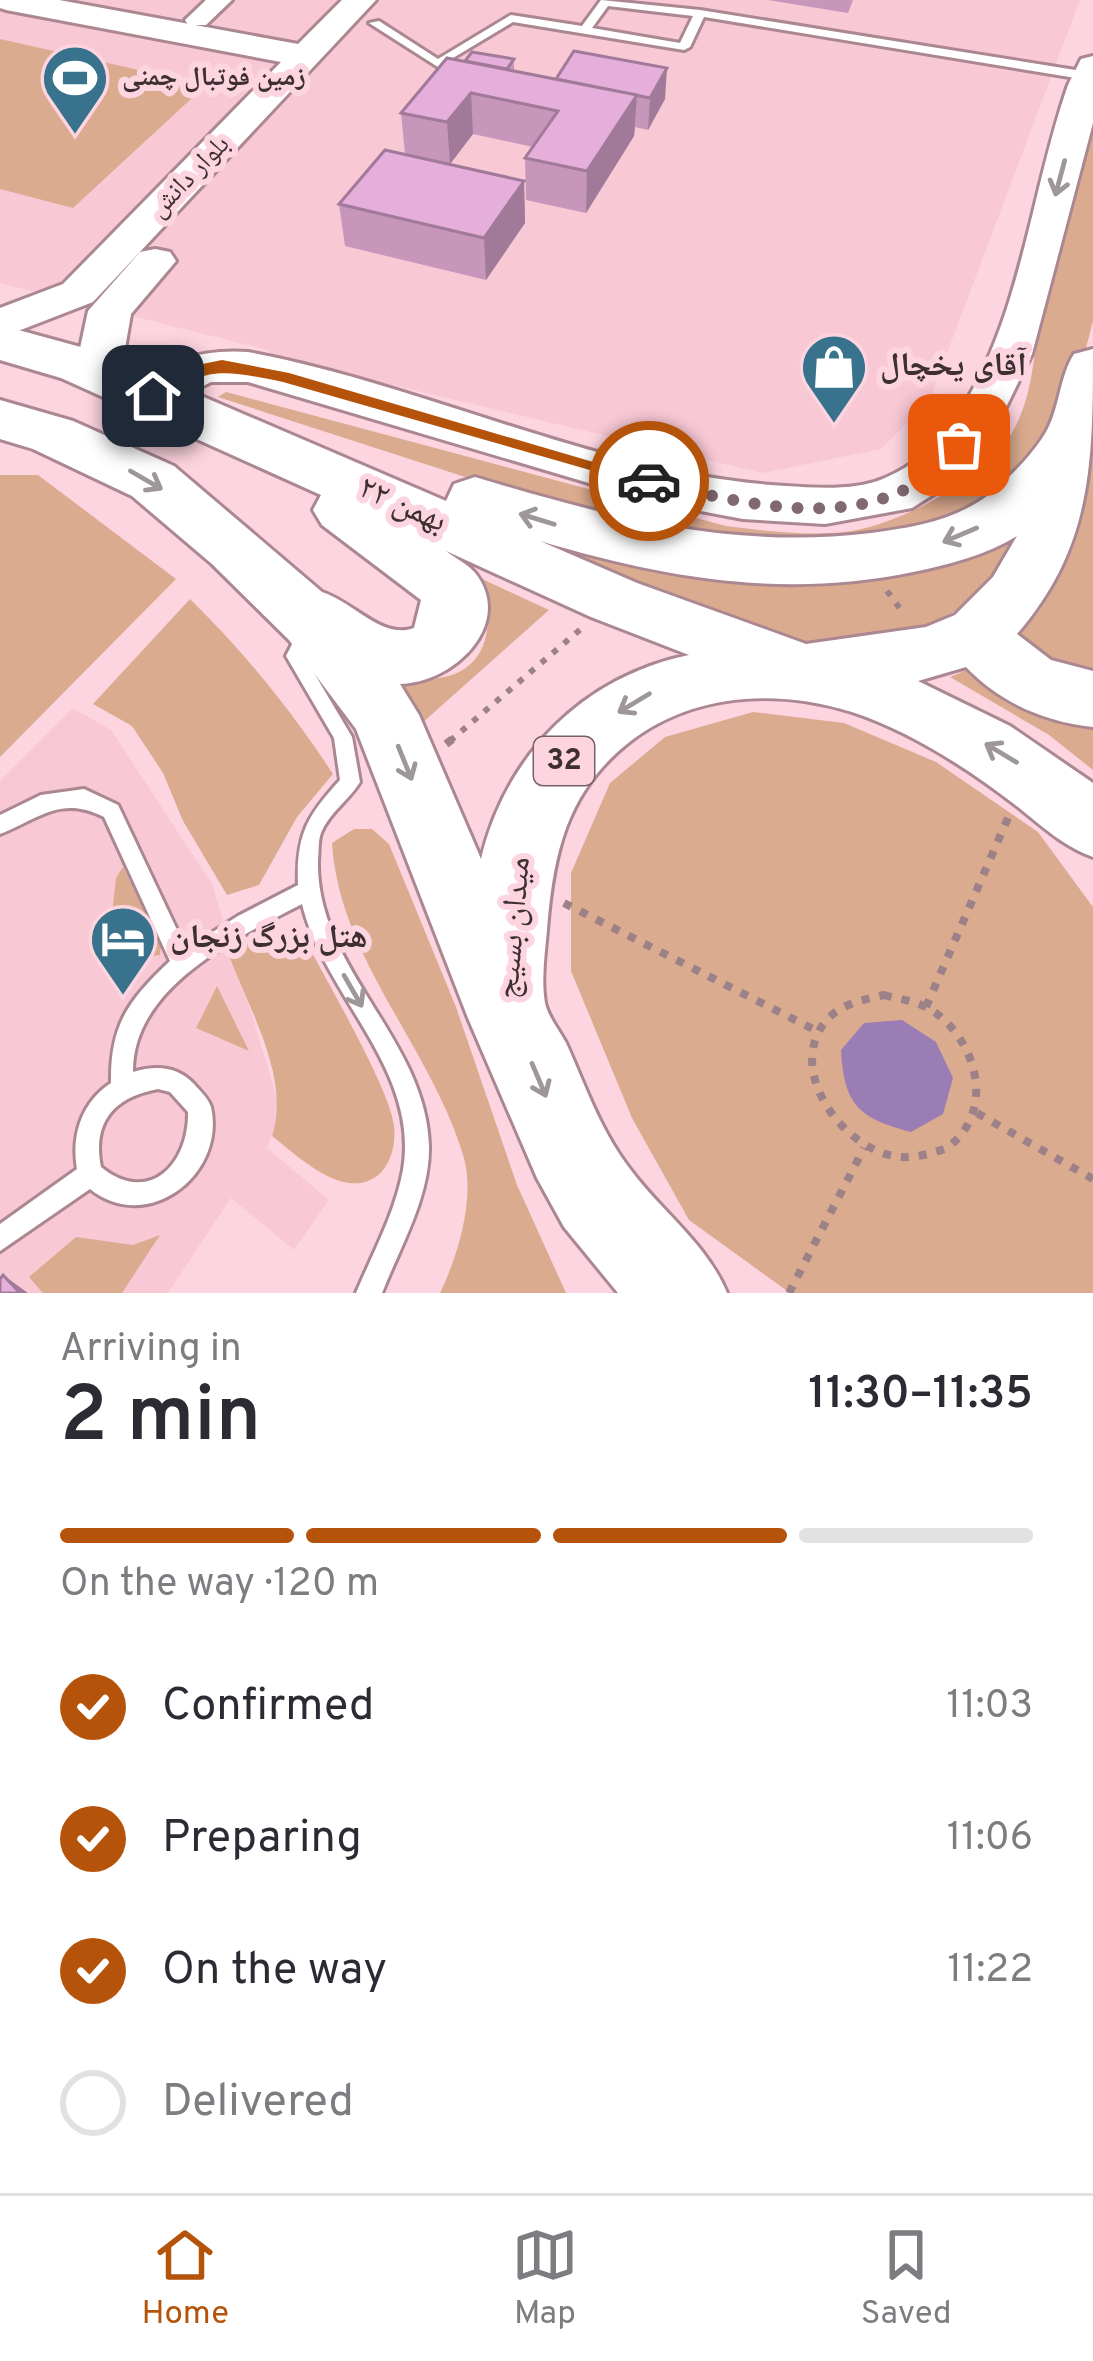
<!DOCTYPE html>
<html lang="en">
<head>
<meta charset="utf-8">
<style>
	body { margin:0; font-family:Overpass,"Noto Naskh Arabic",sans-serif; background:#f2f2f3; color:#2b2b33; height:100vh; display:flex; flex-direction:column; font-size:45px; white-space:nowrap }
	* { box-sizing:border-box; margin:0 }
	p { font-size:39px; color:#7c7c81 }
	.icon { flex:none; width:66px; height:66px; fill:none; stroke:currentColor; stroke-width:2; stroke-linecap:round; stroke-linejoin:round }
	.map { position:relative; height:1293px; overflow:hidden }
	.drawer { display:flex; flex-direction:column; background:#fff; flex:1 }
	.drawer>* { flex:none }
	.pin { position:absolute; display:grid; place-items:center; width:102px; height:102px; color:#fff; margin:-51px; border-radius:24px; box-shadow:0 6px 18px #0006 }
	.courier { position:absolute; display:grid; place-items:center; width:120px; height:120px; margin:-60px; border:9px solid #b45309; border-radius:50%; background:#fff; color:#222; box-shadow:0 3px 15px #0007 }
	.head em { font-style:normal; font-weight:600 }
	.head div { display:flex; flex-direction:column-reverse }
	.head { display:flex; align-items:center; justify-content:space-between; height:204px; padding:0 60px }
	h1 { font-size:78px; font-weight:600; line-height:90px }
	.bar { display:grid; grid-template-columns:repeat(4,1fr); gap:18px 12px; align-content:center; height:144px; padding:0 60px }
	.bar i { height:15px; border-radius:9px; background:#e1e1e2 }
	.bar .active { background:#b45309 }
	.bar p { grid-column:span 4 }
	ol { padding:0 60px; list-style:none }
	li { display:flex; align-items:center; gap:36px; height:132px }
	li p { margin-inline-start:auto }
	li .icon { padding:12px; border-radius:50%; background:#b45309; color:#fff; stroke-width:4 }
	li:last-child { color:#7c7c81 }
	li i { width:66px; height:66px; border:6px solid #e1e1e2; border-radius:50% }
	.menu { display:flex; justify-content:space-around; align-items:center; height:168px; border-top:3px solid #e1e1e2; background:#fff; font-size:33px; color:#7c7c81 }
	.menu a { display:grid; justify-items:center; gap:6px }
	.menu .active { color:#b45309 }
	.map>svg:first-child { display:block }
	.built { fill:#f8c8d5 }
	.green { fill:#dbab8f }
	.water { fill:#9a7db5 }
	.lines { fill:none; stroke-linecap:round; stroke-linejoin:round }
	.lane-casing { stroke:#ab8791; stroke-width:6 }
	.street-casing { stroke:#ab8791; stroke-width:6 }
	.secondary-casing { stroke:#ab8791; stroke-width:6 }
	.highway-casing { stroke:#ab8791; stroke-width:6 }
	.path-far1 { stroke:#9d8189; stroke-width:6; stroke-dasharray:6 9; stroke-linecap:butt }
	.path { stroke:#9d8189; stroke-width:8; stroke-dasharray:8 10; stroke-linecap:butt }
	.lane { fill:#fff; fill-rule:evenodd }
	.street { fill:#fff; fill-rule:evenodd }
	.secondary { fill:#fff; fill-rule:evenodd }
	.highway { fill:#fff; fill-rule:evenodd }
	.wall { fill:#c696bb }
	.shaded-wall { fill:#a17a99 }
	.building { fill:#e6aeda; stroke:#a17a99; stroke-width:3 }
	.oneway { stroke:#9e9799 }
	.route { fill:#b45309 }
	.done { stroke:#816970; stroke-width:12; stroke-dasharray:0 21.6 }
	.labels { text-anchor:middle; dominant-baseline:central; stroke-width:12; stroke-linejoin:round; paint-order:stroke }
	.far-poi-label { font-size:27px; font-weight:bold; fill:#3e2f33; stroke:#fdd5e0; text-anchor:start }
	.far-street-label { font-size:27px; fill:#3e2f33; stroke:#fdd5e0 }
	.shield { fill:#fdd5e0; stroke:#776167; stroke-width:3 }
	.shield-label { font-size:30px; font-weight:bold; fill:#3e2f33 }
	.poi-label { font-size:33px; font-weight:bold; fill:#3e2f33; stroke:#fdd5e0; text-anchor:start }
	.street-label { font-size:33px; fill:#3e2f33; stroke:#fdd5e0 }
</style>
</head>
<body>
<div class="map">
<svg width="1093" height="1293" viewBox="0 0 1093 1293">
	<rect width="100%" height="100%" fill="#fdd5e0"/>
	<!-- built -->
	<g class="built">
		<path d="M0 0H1080L929 401 881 449 762 473 270 356 268 350 0 283Z"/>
		<path d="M73 708 111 730 212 884 281 1111 267 1148 329 1200 294 1250 231 1198 168 1293H0V781Z"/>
	</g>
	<!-- green -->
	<g class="green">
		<path d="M0 39 206 85 73 208 0 189Z"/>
		<path d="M1093 84V321L1080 371 1037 463 941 531 770 554 598 520 218 397 226 392 726 526C766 531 805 536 845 532 898 526 987 478 1013 431 1037 389 1034 335 1044 289 1058 220 1077 152 1093 84Z"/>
		<path d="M1093 457V770L1049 735 950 677C1057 632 1069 561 1093 457Z"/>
		<path d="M0 475H38L176 579 0 757Z"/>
		<path d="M1031 505C1022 529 1013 559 995 579 948 630 859 656 791 641 692 620 586 559 493 517L718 580 811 585 854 580Z"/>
		<path d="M411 546 549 610 412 732 383 671C442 692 498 673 486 601Z"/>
		<path d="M190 599C245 653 291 710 333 774L297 817 259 885 227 895 183 821 163 773 132 726 93 704Z"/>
		<path d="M753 712 844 723 936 762 1038 832 1093 907V1293H790L689 1220 632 1118 571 971V873L610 783 665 737Z"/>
		<path d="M354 829H372L389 844 456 1007 517 1185 566 1293H440C458 1256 475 1199 464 1158 432 1048 339 959 332 843Z"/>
		<path d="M123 867 161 945 160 955 131 959 130 949H108L116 878Z"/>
		<path d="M282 934 307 943C327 982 390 1089 394 1126 396 1144 391 1165 377 1176 343 1201 298 1156 272 1136 291 1080 250 1011 230 958L246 944Z"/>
		<path d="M217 986 249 1051 196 1028Z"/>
		<path d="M160 1235 122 1293H43L29 1277 76 1237 133 1245Z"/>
	</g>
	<!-- water -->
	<path class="water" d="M902 1020 936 1042 953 1078 943 1114 911 1132C858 1118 844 1105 841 1050L864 1023Z"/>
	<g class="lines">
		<!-- lane casing -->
		<g class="lane-casing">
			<g id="lane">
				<path d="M601 0 700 10 1088 72 1093 77 1088 80 704 17 690 47 684 50 513 22 438 67 369 23 379 21 438 59 511 15 582 26ZM608 6 693 16 680 43 592 28Z"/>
				<path d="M307 625 313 627 316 632 304 656 352 737 360 782C349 800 329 813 321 833 318 841 319 851 318 860 315 968 426 1038 429 1146 430 1197 400 1247 382 1293H356C373 1253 395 1213 403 1170 420 1069 324 996 302 904 237 938 132 987 133 1072 156 1065 177 1066 194 1084 200 1091 208 1098 211 1107 226 1175 147 1235 90 1189L0 1251V1224L77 1169C71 1135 82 1102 111 1083 110 1024 129 1000 170 961L104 817C61 795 40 818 0 834V815L41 795 84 789 118 805 186 949 238 916 298 885C296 835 307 816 340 780L334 738 286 656 301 627ZM158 1089 170 1092 188 1112C189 1164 149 1206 101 1167 92 1122 114 1097 158 1089Z"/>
			</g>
		</g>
		<!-- street casing -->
		<g class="street-casing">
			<path id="street" d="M206 0H232L206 25H188L185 20Z"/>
		</g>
		<!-- secondary casing -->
		<g class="secondary-casing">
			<g id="secondary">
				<path d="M0 0H59L298 44 342 0H376L93 302 0 338V308L63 284 281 62 6 10 0 8Z"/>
				<path d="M1093 56V123L1032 354 995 430 962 476 912 508 825 524 743 519 653 502 248 382H211L153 411 137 407 130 396C153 359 208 349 248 352 431 386 599 475 786 486 817 488 856 491 885 478 914 466 936 445 954 420 1021 324 1030 193 1068 85L1081 59Z"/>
				<path d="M155 249 170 252 176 261 131 314 121 372 114 382 98 387 82 382 75 372 88 311 140 252Z"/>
			</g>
		</g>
		<!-- highway casing -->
		<g class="highway-casing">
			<path id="highway" d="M0 325 99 352 446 501 454 484 475 477C607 517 733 550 871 533 917 527 963 519 998 487 1015 472 1035 451 1046 432 1060 408 1059 378 1074 354L1093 349C1093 461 1093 546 1017 634L1051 660 1093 671V727C1045 722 999 702 966 667L918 681 1010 726 1093 783V857C1063 846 1043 827 1018 807 969 769 912 732 852 712 776 688 690 693 627 744 566 793 553 855 547 930 545 953 541 979 545 1003 548 1017 559 1030 566 1043 585 1085 599 1127 627 1165 659 1210 706 1242 727 1293H618L564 1227 537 1178 468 1018 356 729 289 640 212 564 132 496 33 449 0 439V400L73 421 174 466 322 592C352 601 382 640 414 628L421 600 322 525 313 510 321 495 61 378 0 360ZM1017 536 993 577 955 615 926 627 806 644 637 583 540 541C663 578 785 599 913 572 948 565 986 555 1017 536ZM446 551 591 617 689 655C583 677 506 755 481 859L419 715 400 684C454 683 514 624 476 574 469 565 455 558 446 551Z"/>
		</g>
		<!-- path-far1 -->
		<g class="path-far1">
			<path d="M887 591 904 614"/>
			<path d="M450 741 582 628"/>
		</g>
		<!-- path -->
		<g class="path">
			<path d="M446 744 454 738"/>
			<path d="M564 903 819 1032"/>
			<path d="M884 995C899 999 916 1001 930 1009 977 1039 997 1111 947 1148 934 1153 915 1158 901 1157 846 1153 785 1073 825 1022 839 1004 863 1000 884 995Z"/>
			<path d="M926 1007 1008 818"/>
			<path d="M977 1113 1093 1179"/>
			<path d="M789 1293 864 1148"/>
		</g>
		<!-- lane -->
		<use href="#lane" class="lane"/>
		<!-- street -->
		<use href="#street" class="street"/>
		<!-- secondary -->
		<use href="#secondary" class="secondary"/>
		<!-- highway -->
		<use href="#highway" class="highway"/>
	</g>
	<!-- wall -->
	<g class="wall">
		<path d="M768 0H853L848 13Z"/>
		<path d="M514 59V71L665 99 648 130 635 127 634 136 586 213 526 200 525 158 533 147 473 134 450 164 405 154 401 113 465 61Z"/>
		<path d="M524 181 525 223 486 280 345 246 339 204Z"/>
	</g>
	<!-- shaded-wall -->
	<g class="shaded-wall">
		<path d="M667 68 665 99 648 130 650 98Z"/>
		<path d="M471 93 473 134 450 164 447 122Z"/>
		<path d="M637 95 634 136 586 213 587 171Z"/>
		<path d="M524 181 525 223 486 280 484 238Z"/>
		<path d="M3 1275 28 1293H20Z"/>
	</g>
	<!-- building -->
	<g class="building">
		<path d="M574 51 667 68 650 98 556 79Z"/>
		<path d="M472 52 514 59 507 69 465 61Z"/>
		<path d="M447 58 637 95 587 171 525 158 558 111 471 93 447 122 401 113Z"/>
		<path d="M385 150 524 181 484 238 339 204Z"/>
		<path d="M3 1275 20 1293H0V1279Z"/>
	</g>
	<!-- one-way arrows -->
	<defs><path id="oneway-shaft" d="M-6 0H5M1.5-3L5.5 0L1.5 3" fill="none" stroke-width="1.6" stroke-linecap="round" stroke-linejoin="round" transform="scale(3)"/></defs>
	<g class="oneway">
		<use href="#oneway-shaft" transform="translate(1060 178) rotate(105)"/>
		<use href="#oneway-shaft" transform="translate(146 480) rotate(30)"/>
		<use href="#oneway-shaft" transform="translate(537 519) rotate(-163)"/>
		<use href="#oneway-shaft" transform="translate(960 535) rotate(157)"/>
		<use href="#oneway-shaft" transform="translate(634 703) rotate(149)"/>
		<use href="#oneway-shaft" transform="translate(1001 753) rotate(-149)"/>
		<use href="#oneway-shaft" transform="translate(405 763) rotate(68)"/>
		<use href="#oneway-shaft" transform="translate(353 991) rotate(60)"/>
		<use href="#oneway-shaft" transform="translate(539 1080) rotate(67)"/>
	</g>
	<!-- route -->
	<path class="route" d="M222 360 289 373 658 481 649 487 283 382C227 371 207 364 159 400L145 396 178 369Z"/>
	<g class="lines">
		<!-- done -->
		<path class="done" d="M649 481C751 506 885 541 959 445"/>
	</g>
	<!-- icons -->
	<defs>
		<g id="stadium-pin" transform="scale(3.45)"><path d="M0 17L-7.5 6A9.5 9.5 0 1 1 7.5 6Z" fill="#39728c" stroke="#fdd5e0"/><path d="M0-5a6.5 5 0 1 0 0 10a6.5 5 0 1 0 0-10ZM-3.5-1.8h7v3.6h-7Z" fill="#fff"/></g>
		<g id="shop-pin" transform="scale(3.45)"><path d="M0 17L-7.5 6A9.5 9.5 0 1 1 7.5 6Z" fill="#39728c" stroke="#fdd5e0"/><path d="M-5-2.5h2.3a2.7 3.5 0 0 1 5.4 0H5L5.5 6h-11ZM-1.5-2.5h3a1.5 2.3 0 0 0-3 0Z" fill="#fff"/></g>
		<g id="hotel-pin" transform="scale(3.45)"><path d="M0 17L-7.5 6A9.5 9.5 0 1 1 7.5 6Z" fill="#39728c" stroke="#fdd5e0"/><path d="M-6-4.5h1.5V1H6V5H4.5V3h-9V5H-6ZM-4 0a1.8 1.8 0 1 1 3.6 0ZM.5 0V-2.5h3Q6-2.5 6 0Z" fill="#fff"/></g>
	</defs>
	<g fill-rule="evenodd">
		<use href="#stadium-pin" x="75" y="78"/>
		<use href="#shop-pin" x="834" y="367"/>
		<use href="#hotel-pin" x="123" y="939"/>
	</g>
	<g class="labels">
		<!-- far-poi labels -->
		<g class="far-poi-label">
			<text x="122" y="78">زمین فوتبال چمنی</text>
		</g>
		<!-- far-street labels -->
		<g class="far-street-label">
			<text transform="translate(190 177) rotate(-46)">بلوار دانش</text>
		</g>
		<!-- shield labels -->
		<rect class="shield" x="534" y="737" width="60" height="48" rx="9"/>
		<g class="shield-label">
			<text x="564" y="761">32</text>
		</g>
		<!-- poi labels -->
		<g class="poi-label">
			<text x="880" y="367">آقای یخچال</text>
			<text x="170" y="939">هتل بزرگ زنجان</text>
		</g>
		<!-- street labels -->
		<g class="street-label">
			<text transform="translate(402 506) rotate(24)">۲۲ بهمن</text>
			<text transform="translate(515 928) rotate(-85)">میدان بسیج</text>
		</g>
	</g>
</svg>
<div class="pin" style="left:959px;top:445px;background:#ea580c"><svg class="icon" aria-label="bag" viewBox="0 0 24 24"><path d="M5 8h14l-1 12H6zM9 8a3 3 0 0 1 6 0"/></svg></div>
<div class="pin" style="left:153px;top:396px;background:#1f2937"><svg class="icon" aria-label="home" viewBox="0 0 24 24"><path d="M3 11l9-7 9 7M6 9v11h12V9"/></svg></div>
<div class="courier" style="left:649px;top:481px"><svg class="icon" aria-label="car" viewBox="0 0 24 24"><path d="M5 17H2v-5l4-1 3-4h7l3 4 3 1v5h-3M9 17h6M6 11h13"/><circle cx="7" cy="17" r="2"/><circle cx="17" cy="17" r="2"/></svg></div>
</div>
<section class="drawer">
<div class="head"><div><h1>2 min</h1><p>Arriving in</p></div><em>11:30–11:35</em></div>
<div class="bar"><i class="active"></i><i class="active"></i><i class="active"></i><i></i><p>On the way · 120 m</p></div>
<ol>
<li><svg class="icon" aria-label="check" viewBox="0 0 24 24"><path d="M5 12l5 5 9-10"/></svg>Confirmed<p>11:03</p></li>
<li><svg class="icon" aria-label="check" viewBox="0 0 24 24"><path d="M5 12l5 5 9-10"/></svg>Preparing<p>11:06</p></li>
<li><svg class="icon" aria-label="check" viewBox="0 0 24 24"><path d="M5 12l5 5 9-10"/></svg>On the way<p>11:22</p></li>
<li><i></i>Delivered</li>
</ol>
</section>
<nav class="menu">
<a class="active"><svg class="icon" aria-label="home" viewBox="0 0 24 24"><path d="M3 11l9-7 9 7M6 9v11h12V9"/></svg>Home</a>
<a><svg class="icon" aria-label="map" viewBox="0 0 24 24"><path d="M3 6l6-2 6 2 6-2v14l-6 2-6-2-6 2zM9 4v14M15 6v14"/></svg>Map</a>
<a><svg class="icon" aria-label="saved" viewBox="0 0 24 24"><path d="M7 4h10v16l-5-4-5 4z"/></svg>Saved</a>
</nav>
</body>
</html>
